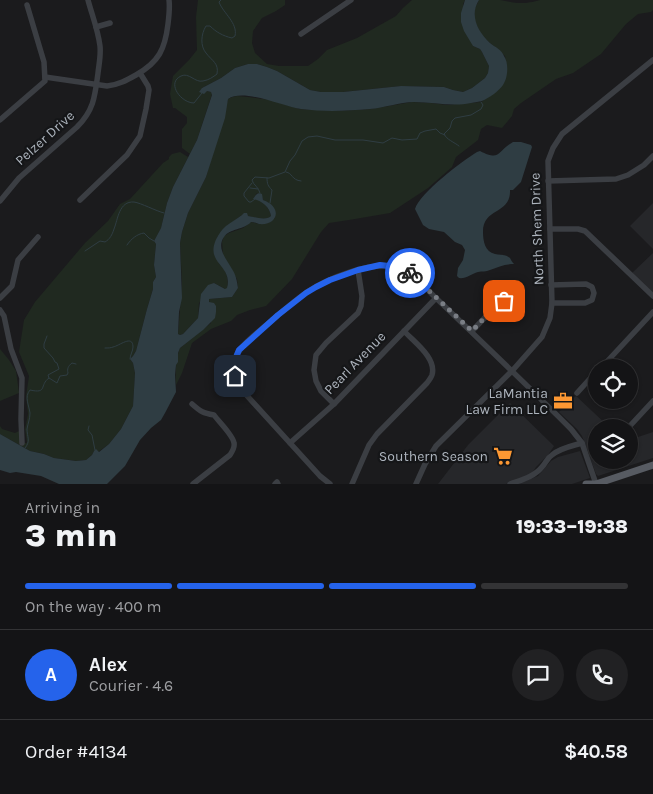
<!DOCTYPE html>
<html lang="en">
<head>
<meta charset="utf-8">
<style>
	body { margin:0; font-family:Karla,sans-serif; background:#212123; color:#f1f3f6; height:100vh; display:flex; flex-direction:column; font-size:19px; white-space:nowrap }
	* { box-sizing:border-box; margin:0 }
	p { font-size:16px; color:#9d9ea1 }
	.icon { flex:none; width:28px; height:28px; fill:none; stroke:currentColor; stroke-width:2; stroke-linecap:round; stroke-linejoin:round }
	.map { position:relative; height:484px; overflow:hidden }
	.side { display:flex; flex-direction:column; background:#141416; flex:1 }
	.side>* { flex:none }
	.tools { position:absolute; left:588px; top:359px; display:grid; gap:10px }
	.tools a { display:grid; place-items:center; width:50px; height:50px; border-radius:50%; background:#141416; box-shadow:0 1px 4px #0004,0 0 0 1px #333335; font-size:25px }
	.pin { position:absolute; display:grid; place-items:center; width:42px; height:42px; color:#fff; margin:-21px; border-radius:10px; box-shadow:0 2px 8px #0006 }
	.courier { position:absolute; display:grid; place-items:center; width:50px; height:50px; margin:-25px; border:4px solid #2563eb; border-radius:50%; background:#fff; color:#222; box-shadow:0 1px 6px #0007 }
	.overview em { font-style:normal; font-weight:800 }
	.overview div { display:flex; flex-direction:column-reverse }
	.overview { display:flex; align-items:center; justify-content:space-between; height:85px; padding:0 25px }
	h1 { font-size:32px; font-weight:800; line-height:38px }
	.bar { display:grid; grid-template-columns:repeat(4,1fr); gap:8px 5px; align-content:center; height:60px; padding:0 25px }
	.bar i { height:6px; border-radius:4px; background:#333335 }
	.bar .on { background:#2563eb }
	.bar p { grid-column:span 4 }
	.line { display:flex; align-items:center; gap:12px; padding:0 25px; border-top:1px solid #333335 }
	.line div { flex:1 }
	.round { display:grid; place-items:center; flex:none; width:52px; height:52px; border-radius:26px; background:#212123 }
	.map>svg:first-child { display:block }
	.built { fill:#26272a }
	.green { fill:#202920 }
	.water { fill:#2f3d43 }
	.lines { fill:none; stroke-linecap:round; stroke-linejoin:round }
	.stream { stroke:#2f3d43; stroke-width:1 }
	.minor { stroke:#3b3e43; stroke-width:5.5 }
	.major { stroke:#575b62; stroke-width:7 }
	.done { stroke:#7a7e85; stroke-width:5; stroke-dasharray:0 9 }
	.route { stroke:#2563eb; stroke-width:6 }
	.labels { text-anchor:middle; dominant-baseline:central; stroke-width:4.5; stroke-linejoin:round; paint-order:stroke }
	.street-label { font-size:14px; fill:#adb4bd; stroke:#151618 }
	.poi-label { font-size:14px; fill:#adb4bd; stroke:#151618; text-anchor:end }
</style>
</head>
<body>
<div class="map">
<svg width="653" height="484" viewBox="0 0 653 484">
	<rect width="100%" height="100%" fill="#1b1b1d"/>
	<!-- built -->
	<g class="built">
		<path d="M653 203V249L630 226Z"/>
		<path d="M653 253V293L631 274Z"/>
		<path d="M576 396 609 427 596 428V460H629V440L653 432V458L598 476 596 474 582 436 577 429 559 412Z"/>
		<path d="M510 403 554 446 548 455 536 467 531 475 506 484H438L468 445Z"/>
		<path d="M580 451 590 478 572 484H517L538 476 551 461 558 457Z"/>
	</g>
	<!-- green -->
	<g class="green">
		<path d="M198 0H285V5L276 11 262 18 253 31 252 43 255 53 267 64 279 66H308L318 59 327 50 357 38 396 16 403 8 412 0H465L463 4 473 46 480 49 482 52 489 66 488 73 485 78 472 88 463 92 453 90 444 87 401 86 343 92H321L310 90 277 71 267 67 257 64H248L235 68 221 78 202 88 207 91 211 92 212 94 197 140 173 187 167 203 161 228 154 241 156 244 154 265 156 277 153 282V289L147 309 136 351 133 356 130 359 133 363 135 373 133 406 121 429 109 444 98 452 94 451 92 455 86 460 76 461 54 458 44 454 30 451 0 434V426L2 429 15 433 19 431 21 443H27L25 429 28 414 26 396 29 376 19 352 24 320 35 302 85 243 108 221 120 204 130 199 163 163 169 159V157L172 154 180 152 188 157 190 154 182 148V129L187 123V117L175 108H173L170 94 173 76 189 60 197 50 196 17Z"/>
		<path d="M479 0C486 0 493 0 500 0 517 3 522 5 540 0H653V10L651 12 638 14 626 24 601 54 573 73 556 79 521 103 514 109 512 116 502 128 487 125 481 129 478 140 456 157 452 167 428 188 390 213 349 220 329 223 321 232 292 279 266 306 250 310 237 315 231 321 211 329 192 343 182 373 176 385C175 375 176 356 180 348L211 323 209 299 232 297 238 288 237 279 223 256 222 242 224 236 229 233 243 228 251 222 260 224 275 218 269 203 263 200 262 197 257 193 254 198C262 201 270 207 271 216L268 218 263 219 242 215 235 220 217 237 219 264C227 269 229 280 227 289H225L214 283 199 303 198 318 183 334 180 335 178 334 182 283 180 243 182 232 188 213 206 177 228 99 232 97 237 96 248 97 271 100 299 109 339 111 371 109 412 102 431 103 447 105 481 102 497 91 507 71 505 56 482 36 477 26 474 17 475 8Z"/>
		<path d="M0 349 9 360 16 371 19 393 0 401Z"/>
	</g>
	<!-- water -->
	<g class="water">
		<path d="M465 0H479C469 15 478 32 490 43 495 47 502 50 504 56 509 63 508 78 503 85 499 91 489 98 482 101 479 102 475 102 471 103 452 107 434 102 414 102 400 102 384 108 370 109 347 111 324 112 301 109 284 107 244 88 228 99L225 118 206 177 188 213 182 232 180 243 182 298 179 312 178 334 180 335 183 334 198 318 201 294 208 285 214 283 225 289 227 288C233 266 207 264 215 242 217 237 221 230 226 226 231 222 237 219 242 215L244 213H247L248 216C256 217 265 221 271 216 270 207 261 200 253 199 256 195 257 192 262 194L263 200C283 207 278 226 259 224 256 223 254 222 251 222 244 230 230 228 224 237 216 248 227 260 232 269 236 275 237 281 238 288L232 297 209 299V302L214 303 216 306V312L215 318 203 330 180 348 178 353V362L176 365 175 375 176 392 165 413 161 420 151 428 140 440 125 466 107 484H59L41 476 16 472 10 473 0 470V434L30 451 44 454 54 458 76 461 86 460 92 455 94 451 96 449 99 452 109 444 121 429 133 406 135 373 133 363 130 359 133 356 136 351 147 309 153 289V282L156 277 154 265 156 244 154 241 161 228 167 203 173 187 197 140 212 95 211 92 207 91 204 94 199 92 202 88 221 78 235 68 248 64H257L267 67 277 71 310 90 321 92H343L401 86 444 87 453 90 463 92 472 88 485 78 488 73 489 66 482 52 480 49 473 46 464 31 461 22V13Z"/>
		<path d="M513 142H521L531 145 532 147 521 182 513 190H510C511 215 483 207 483 232 483 241 485 252 495 254 500 255 505 254 510 258 511 260 512 262 514 264 505 264 498 267 490 270 486 272 482 271 478 272 471 274 466 279 459 278L457 276 458 268 463 260 465 250 462 245 455 242 444 232 429 229 423 225 415 209C420 193 462 161 477 152L480 151C501 162 497 151 513 142Z"/>
	</g>
	<g class="lines">
		<!-- stream -->
		<g class="stream">
			<path d="M202 93 194 103C181 103 166 83 181 76 189 72 195 83 203 81 209 80 213 77 217 74 219 63 212 61 206 53 200 46 201 34 206 26H210C216 32 223 36 232 38L235 36C238 23 223 13 219 2L221 0"/>
			<path d="M459 146C454 142 447 140 444 134L450 128 452 121 455 118 471 115 481 109 483 105 481 102"/>
			<path d="M286 172C293 173 291 180 301 181"/>
			<path d="M267 178C267 184 268 186 272 190L270 203"/>
			<path d="M252 183 244 193V196L249 202H251L255 199"/>
			<path d="M250 188 258 189"/>
			<path d="M260 193C259 187 253 185 252 180L255 177 269 178 285 172 290 161 295 155 302 141 308 137 317 136 335 140H363L383 143 392 138 402 140 417 139 420 133 425 131 436 129 440 133 445 135"/>
			<path d="M127 245C131 239 137 234 144 233L149 238 154 241"/>
			<path d="M85 251 100 241 105 242C110 239 112 235 114 229 118 219 119 201 134 202 141 203 156 211 164 213"/>
			<path d="M105 348C108 348 111 348 113 347 119 346 133 334 133 347 133 351 130 355 130 359"/>
			<path d="M49 378 57 383 60 376 67 375 68 373C67 369 68 366 72 363L76 364"/>
			<path d="M89 426 88 430 92 435 95 450"/>
			<path d="M25 448C31 441 27 437 27 429 28 423 30 419 30 413 29 405 24 397 30 390 48 394 39 385 49 378L48 375 59 369 57 363 55 362 53 358 44 348V344L47 336"/>
		</g>
		<!-- minor -->
		<g class="minor">
			<path d="M96 27 110 23"/>
			<path d="M301 34 351 0"/>
			<path d="M45 77 107 86C118 85 127 80 136 75 159 62 165 49 168 24 169 16 170 8 169 0"/>
			<path d="M0 120 45 81 44 62 27 5"/>
			<path d="M548 181 616 179 628 175 644 165 653 156"/>
			<path d="M80 200 127 155 140 136 146 109 149 90 148 86 140 73"/>
			<path d="M0 201 19 178 77 127C94 110 95 96 98 73 99 64 101 55 100 46 98 30 92 15 88 0"/>
			<path d="M550 229H578L585 231 653 296"/>
			<path d="M551 285 586 284 592 287 594 293 592 300 585 303H552"/>
			<circle cx="499" cy="302" r="5"/>
			<path d="M0 298 12 286 18 260 38 237"/>
			<path d="M0 310 4 316 11 349 22 378 21 419 22 443"/>
			<path d="M472 331 496 306"/>
			<path d="M601 368 653 312"/>
			<path d="M577 393 596 372"/>
			<path d="M192 404C201 412 203 413 214 415 219 422 233 435 234 443 235 447 232 452 230 455L193 484"/>
			<path d="M334 404 321 391 316 381 314 370 316 355 326 343 358 313 361 306 362 296 358 270"/>
			<path d="M628 428 653 401"/>
			<path d="M290 443 334 404 436 298"/>
			<path d="M275 484 277 482 278 484"/>
			<path d="M330 484 320 476 240 388C236 380 233 372 234 363 236 347 260 331 271 321 283 311 294 301 307 292 328 278 370 261 396 267 413 270 425 288 437 299 482 342 527 385 571 429L582 443 596 484"/>
			<path d="M352 484 369 445 377 434 427 383C429 380 431 378 432 375 437 358 414 342 404 331"/>
			<path d="M416 484 425 464 436 446 512 371 542 337 550 318 552 303 548 161 553 148 562 134 653 60"/>
			<path d="M510 484C521 480 534 477 542 467 546 463 547 458 552 455 560 448 572 446 582 443"/>
		</g>
		<!-- major -->
		<g class="major">
			<path d="M586 484H596"/>
			<path d="M596 484 653 465"/>
		</g>
	</g>
	<g class="lines">
		<!-- done -->
		<path class="done" d="M410 273 472 331 496 306 494 304V300C497 297 499 296 503 298L504 301"/>
		<!-- route -->
		<path class="route" d="M235 376 234 362 239 350 278 315 306 293 316 287 330 280 358 270 380 265 398 267 410 273"/>
	</g>
	<!-- icons -->
	<defs>
		<g id="office-bare" transform="scale(1.5)"><path d="M-6-3h4V-5.5h4V-3h4V5H-6ZM-1-4.5V-3h2v-1.5ZM-6 0V1H6V0Z" fill="#fd9833" stroke="#151618" stroke-width="2.5" paint-order="stroke"/></g>
		<g id="supermarket-bare" transform="scale(1.5)"><path d="M-6-5.5h2.5l.6 2H6L4.5 2H-2.5L-4.4-4H-6ZM-1.5 3.2a1.3 1.3 0 1 0 .1 0ZM3 3.2a1.3 1.3 0 1 0 .1 0Z" fill="#fd9833" stroke="#151618" stroke-width="2.5" paint-order="stroke"/></g>
	</defs>
	<g fill-rule="evenodd">
		<use href="#office-bare" x="563" y="401"/>
		<use href="#supermarket-bare" x="503" y="456"/>
	</g>
	<g class="labels">
		<!-- street labels -->
		<g class="street-label">
			<text transform="translate(45 138) rotate(-42)">Pelzer Drive</text>
			<text transform="translate(537 229) rotate(-92)">North Shem Drive</text>
			<text transform="translate(355 363) rotate(-46)">Pearl Avenue</text>
		</g>
		<!-- poi labels -->
		<g class="poi-label">
			<text x="548" y="393">LaMantia<tspan x="548" dy="16">Law Firm LLC</tspan></text>
			<text x="488" y="456">Southern Season</text>
		</g>
	</g>
</svg>
<div class="tools">
<a><svg class="icon" aria-label="locate" viewBox="0 0 24 24"><circle cx="12" cy="12" r="6"/><path d="M12 2v4M12 18v4M2 12h4M18 12h4"/></svg></a>
<a><svg class="icon" aria-label="layers" viewBox="0 0 24 24"><path d="M12 4l9 5-9 5-9-5zM3 14l9 5 9-5"/></svg></a>
</div>
<div class="pin" style="left:504px;top:301px;background:#ea580c"><svg class="icon" aria-label="bag" viewBox="0 0 24 24"><path d="M5 8h14l-1 12H6zM9 8a3 3 0 0 1 6 0"/></svg></div>
<div class="pin" style="left:235px;top:376px;background:#1f2937"><svg class="icon" aria-label="home" viewBox="0 0 24 24"><path d="M3 11l9-7 9 7M6 9v11h12V9"/></svg></div>
<div class="courier" style="left:410px;top:273px"><svg class="icon" aria-label="bike" viewBox="0 0 24 24"><circle cx="6" cy="16" r="4"/><circle cx="18" cy="16" r="4"/><path d="M6 16l4-8h5l3 8M10 8l3 8H6M13 5h3"/></svg></div>
</div>
<section class="side">
<div class="overview"><div><h1>3 min</h1><p>Arriving in</p></div><em>19:33–19:38</em></div>
<div class="bar"><i class="on"></i><i class="on"></i><i class="on"></i><i></i><p>On the way · 400 m</p></div>
<div class="line" style="height:90px"><b class="round" style="background:#2563eb;color:#fff">A</b><div><b>Alex</b><p>Courier · 4.6</p></div><a class="round"><svg class="icon" aria-label="chat" viewBox="0 0 24 24"><path d="M4 5h16v11H9l-5 4z"/></svg></a><a class="round"><svg class="icon" aria-label="phone" viewBox="0 0 24 24"><path d="M5 4h4l2 5-3 2q2 4 5 5l2-3 5 2v4C11 20 4 13 5 4z"/></svg></a></div>
<div class="line" style="height:65px"><div>Order #4134</div><b>$40.58</b></div>
</section>
</body>
</html>
